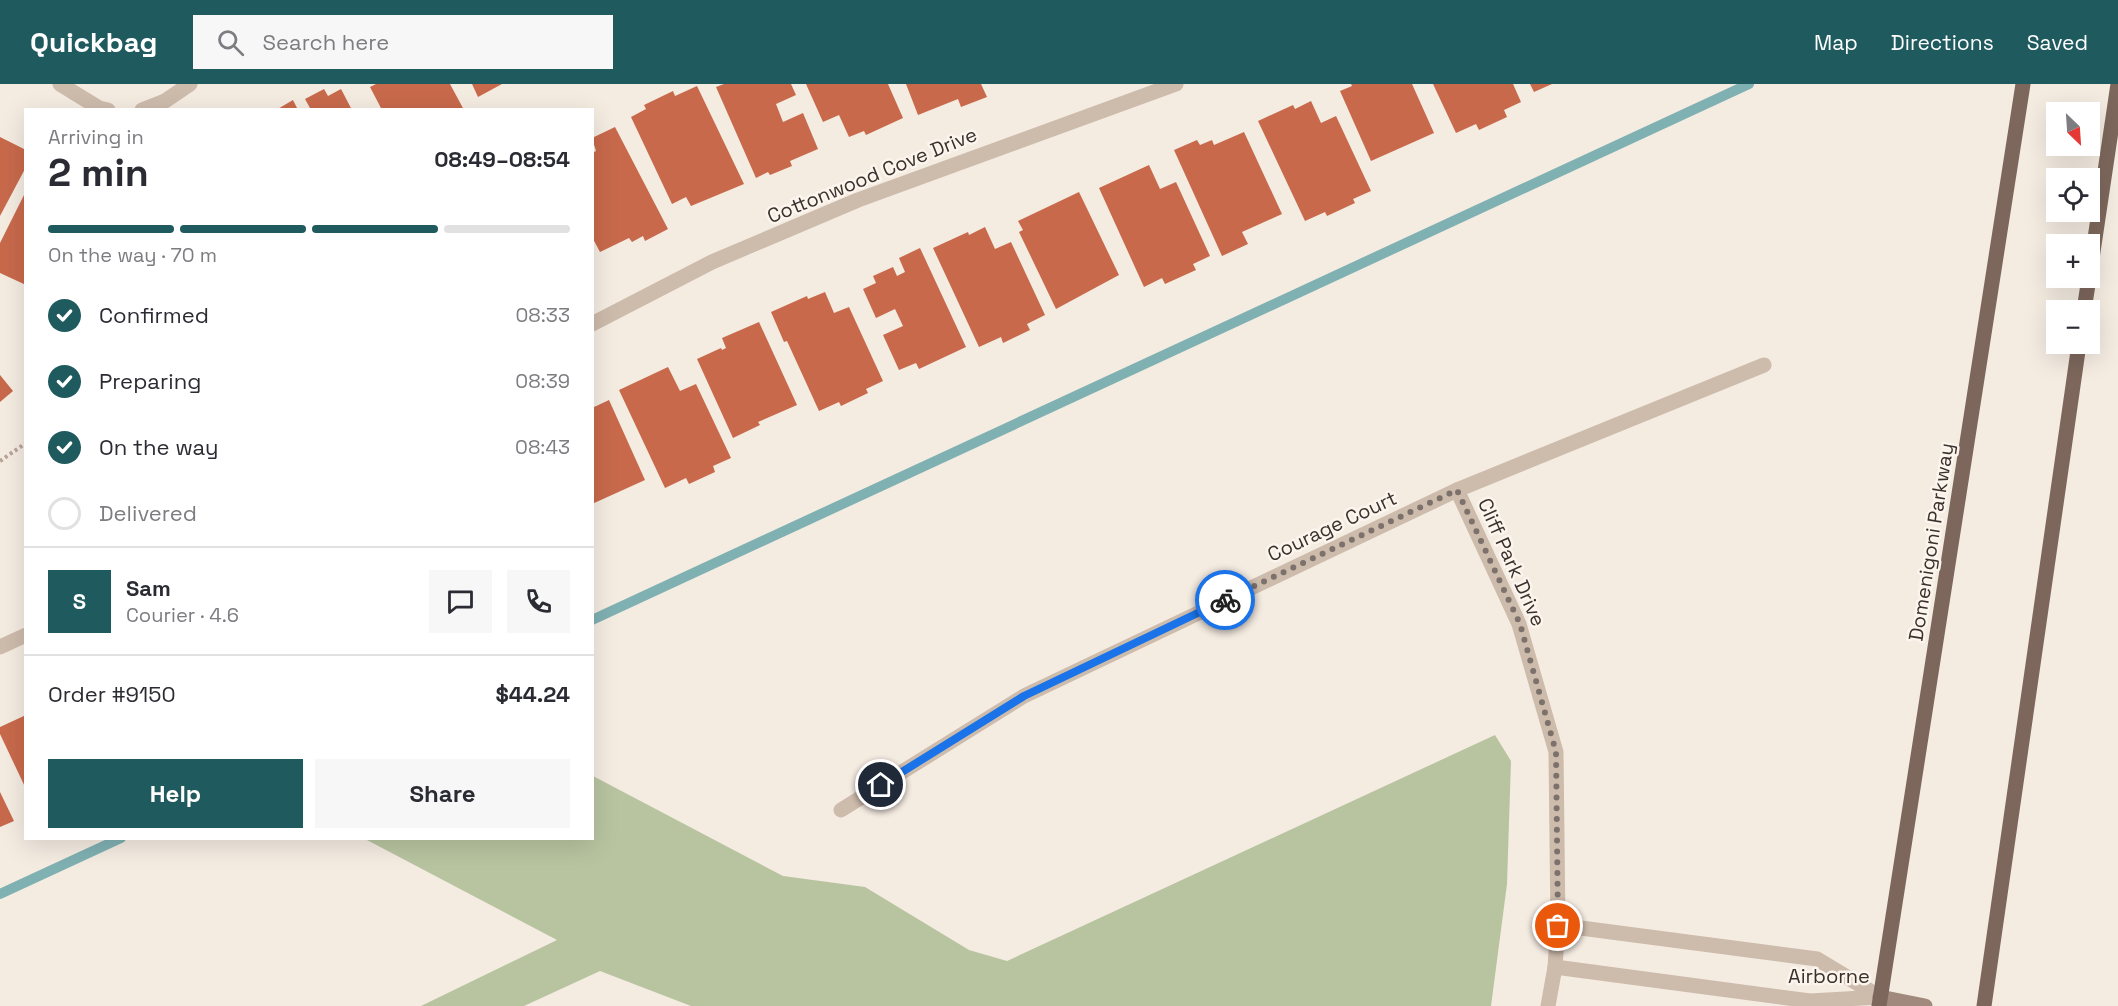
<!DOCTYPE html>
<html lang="en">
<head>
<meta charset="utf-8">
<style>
	body { margin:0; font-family:"Space Grotesk",sans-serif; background:#f7f7f7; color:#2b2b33; height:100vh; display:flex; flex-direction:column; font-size:22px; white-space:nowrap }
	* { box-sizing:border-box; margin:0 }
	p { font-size:20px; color:#7c7c81 }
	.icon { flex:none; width:33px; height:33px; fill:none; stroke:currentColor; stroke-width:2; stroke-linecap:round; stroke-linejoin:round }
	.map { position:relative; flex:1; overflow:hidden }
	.details { position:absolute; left:24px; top:24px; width:570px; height:732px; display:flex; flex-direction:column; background:#fff; border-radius:0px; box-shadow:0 6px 24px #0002 }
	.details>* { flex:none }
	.needle { width:39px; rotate:155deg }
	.fabs { position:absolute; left:2046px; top:18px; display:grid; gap:12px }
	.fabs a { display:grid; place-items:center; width:54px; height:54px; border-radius:0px; background:#fff; box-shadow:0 6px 24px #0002; font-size:30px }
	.pin { position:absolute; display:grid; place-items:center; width:51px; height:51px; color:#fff; margin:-26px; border:3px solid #fff; border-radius:50%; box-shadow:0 2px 6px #0007 }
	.courier { position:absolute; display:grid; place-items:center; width:60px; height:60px; margin:-30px; border:4px solid #1a73e8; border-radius:50%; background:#fff; color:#222; box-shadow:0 2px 8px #0007 }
	.head em { font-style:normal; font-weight:600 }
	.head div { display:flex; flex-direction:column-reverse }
	.head { display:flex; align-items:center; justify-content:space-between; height:102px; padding:0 24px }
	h1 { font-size:39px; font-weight:600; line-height:45px }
	.bar { display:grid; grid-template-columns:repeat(4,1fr); gap:9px 6px; align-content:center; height:72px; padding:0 24px }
	.bar i { height:8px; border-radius:4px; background:#e1e1e2 }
	.bar .current { background:#1f5a5e }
	.bar p { grid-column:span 4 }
	.line { display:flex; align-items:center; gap:15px; padding:0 24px; border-top:2px solid #e1e1e2 }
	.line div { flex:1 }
	.round { display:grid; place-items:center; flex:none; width:63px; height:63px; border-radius:0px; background:#f7f7f7 }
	ol { padding:0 24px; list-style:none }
	li { display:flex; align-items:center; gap:18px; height:66px }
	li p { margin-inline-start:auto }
	li .icon { padding:6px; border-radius:50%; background:#1f5a5e; color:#fff; stroke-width:4 }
	li:last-child { color:#7c7c81 }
	li i { width:33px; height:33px; border:3px solid #e1e1e2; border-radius:50% }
	.action { display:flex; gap:12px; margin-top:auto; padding:12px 24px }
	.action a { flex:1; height:69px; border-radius:0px; background:#1f5a5e; color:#fff; font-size:24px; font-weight:600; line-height:69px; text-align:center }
	.action a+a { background:#f7f7f7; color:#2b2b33 }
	header { display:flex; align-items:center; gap:36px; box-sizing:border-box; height:84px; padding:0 30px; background:#1f5a5e; color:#fff }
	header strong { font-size:28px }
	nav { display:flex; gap:33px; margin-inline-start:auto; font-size:21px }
	.search { width:420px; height:54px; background:#f7f7f7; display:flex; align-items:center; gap:15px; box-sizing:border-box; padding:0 21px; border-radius:0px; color:#7c7c81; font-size:22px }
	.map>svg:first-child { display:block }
	.green { fill:#b8c4a0 }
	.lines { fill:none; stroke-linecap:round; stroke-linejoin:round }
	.stream { stroke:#7fb0b2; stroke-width:10 }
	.building { fill:#c8694b }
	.path { stroke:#b9a596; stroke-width:4; stroke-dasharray:3 3; stroke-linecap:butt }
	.street { stroke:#cdbbac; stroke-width:15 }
	.secondary { stroke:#a18a7d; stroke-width:15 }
	.primary { stroke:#7d675c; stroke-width:15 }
	.done { stroke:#7c716b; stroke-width:6; stroke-dasharray:0 10.8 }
	.route { stroke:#1a73e8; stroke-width:8 }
	.labels { text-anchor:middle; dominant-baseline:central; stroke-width:5; stroke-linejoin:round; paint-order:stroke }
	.street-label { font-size:20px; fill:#3b302b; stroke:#fbf5ee }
</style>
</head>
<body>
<header>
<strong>Quickbag</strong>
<div class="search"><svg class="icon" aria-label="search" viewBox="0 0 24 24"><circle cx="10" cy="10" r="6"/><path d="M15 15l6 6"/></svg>Search here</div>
<nav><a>Map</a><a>Directions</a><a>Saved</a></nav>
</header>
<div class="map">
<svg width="2118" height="922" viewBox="0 0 2118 922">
	<rect width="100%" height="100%" fill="#f4ebe1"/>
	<!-- green -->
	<path class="green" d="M1495 651 1511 677 1507 800 1491 922H691L600 887 524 922H421L557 856 365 755 592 754 593 692 783 792 865 803 969 866 1007 877Z"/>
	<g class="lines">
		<!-- stream -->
		<g class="stream">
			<path d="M592 536 1749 0"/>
			<path d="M0 810 121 754"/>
		</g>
	</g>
	<!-- building -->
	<g class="building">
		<path d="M376 0H450L464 26H382L370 3Z"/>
		<path d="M472 0H502L478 13Z"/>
		<path d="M724 0H791L796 11 776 20 783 38 803 29 818 65 790 77 792 82 770 91 768 88 756 94 716 3Z"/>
		<path d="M806 0H888L903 34 866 51 864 47 849 53 839 31 823 38Z"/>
		<path d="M906 0H981L987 13 961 23 958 15 918 31Z"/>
		<path d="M1351 0H1412L1434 49 1371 77 1340 7 1352 2Z"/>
		<path d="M1433 0H1513L1521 18 1504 26 1507 33 1479 46 1476 40 1456 49Z"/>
		<path d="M1530 0H1552L1534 8Z"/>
		<path d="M697 2 744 100 691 122 686 113 672 120 631 33 646 25 644 21 673 7 675 12Z"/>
		<path d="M324 5 328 12 341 5 352 26H306L310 24 305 15Z"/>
		<path d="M293 16 298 26H276Z"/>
		<path d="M1311 17 1321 39 1336 32 1371 107 1353 115 1355 119 1327 132 1325 128 1305 137 1258 37 1293 21 1295 25Z"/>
		<path d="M615 43 668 145 645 157 643 152 632 158 629 154 600 168 592 153V69L596 67 592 54Z"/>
		<path d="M1244 48 1282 130 1242 148 1248 160 1222 172 1174 66 1197 56 1200 61 1212 56 1214 61Z"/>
		<path d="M0 53 26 66V83L0 132Z"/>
		<path d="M1149 81 1160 105 1176 98 1210 172 1193 180 1196 186 1165 200 1162 194 1144 203 1099 104Z"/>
		<path d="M26 107V201L0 189V159Z"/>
		<path d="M1079 108 1119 191 1056 225 1019 148 1023 146 1018 137Z"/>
		<path d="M985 143 995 165 1011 158 1045 231 1027 240 1030 246 1003 259 1001 253 979 263 933 164 968 148 969 151Z"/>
		<path d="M920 164 966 263 919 285 916 279 899 286 883 251 903 242 895 225 876 234 863 205 876 199 873 192 893 183 897 192 905 188 899 174Z"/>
		<path d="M825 208 834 229 849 223 883 297 866 305 868 309 841 322 839 318 819 327 787 257 784 258 771 228 807 212 808 215Z"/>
		<path d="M759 238 797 321 758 338 760 341 733 354 697 275 721 264 722 266 726 264 722 254Z"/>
		<path d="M668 283 680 307 696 300 731 374 713 382 715 388 689 400 686 394 665 404 619 306Z"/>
		<path d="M0 291 13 307 0 318Z"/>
		<path d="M609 316 645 396 592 420V324Z"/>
		<path d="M26 631V705L0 650V643Z"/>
		<path d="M0 708 14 737 0 743Z"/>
	</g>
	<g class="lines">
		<!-- path -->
		<path class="path" d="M0 377 26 359"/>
		<!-- street -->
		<g class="street">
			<path d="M60 0 99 24 108 26"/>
			<path d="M142 26 165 17 190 0"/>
			<path d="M592 240 712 178 858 116 1176 0"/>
			<path d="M1457 406 1519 540 1556 668 1558 841 1555 883 1548 922"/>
			<path d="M0 563 26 551"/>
			<path d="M841 726 1024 612 1457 406 1764 281"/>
			<path d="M1558 841 1817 875 1880 913"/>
			<path d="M1555 883 1810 917 1880 913"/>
		</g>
		<!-- secondary -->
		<path class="secondary" d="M1880 913 1925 922"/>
		<!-- primary -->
		<g class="primary">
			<path d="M2090 188 2118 0"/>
			<path d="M2084 226 2089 194"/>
			<path d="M1879 922 2023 0"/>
			<path d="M1984 922 2079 260"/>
		</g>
	</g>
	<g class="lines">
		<!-- done -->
		<path class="done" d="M1225 516 1457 406 1520 540 1556 668 1558 842"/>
		<!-- route -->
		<path class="route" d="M881 701 1024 612 1225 516"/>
	</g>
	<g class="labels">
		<!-- street labels -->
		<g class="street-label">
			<text transform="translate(872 91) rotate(-22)">Cottonwood Cove Drive</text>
			<text transform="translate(1332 442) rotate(-25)">Courage Court</text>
			<text transform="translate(1931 458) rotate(-81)">Domenigoni Parkway</text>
			<text transform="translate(1512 478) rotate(66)">Cliff Park Drive</text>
			<text x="1829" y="892">Airborne</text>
		</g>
	</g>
</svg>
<div class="fabs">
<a><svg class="needle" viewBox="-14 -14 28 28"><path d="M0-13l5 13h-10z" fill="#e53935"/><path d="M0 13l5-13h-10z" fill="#7c7c81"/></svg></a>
<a><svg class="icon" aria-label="locate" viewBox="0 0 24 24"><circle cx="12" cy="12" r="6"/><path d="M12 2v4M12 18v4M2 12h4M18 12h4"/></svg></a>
<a>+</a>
<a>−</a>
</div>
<div class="pin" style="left:1558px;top:842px;background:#ea580c"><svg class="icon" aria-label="bag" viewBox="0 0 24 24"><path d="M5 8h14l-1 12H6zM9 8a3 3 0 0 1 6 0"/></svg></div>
<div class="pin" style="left:881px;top:701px;background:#1f2937"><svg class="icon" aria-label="home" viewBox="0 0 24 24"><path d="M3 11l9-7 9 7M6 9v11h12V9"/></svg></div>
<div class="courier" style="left:1225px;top:516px"><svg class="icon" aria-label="bike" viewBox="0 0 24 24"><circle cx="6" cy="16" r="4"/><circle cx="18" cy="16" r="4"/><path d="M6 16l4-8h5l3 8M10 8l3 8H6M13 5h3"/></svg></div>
<section class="details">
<div class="head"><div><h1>2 min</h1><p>Arriving in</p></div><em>08:49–08:54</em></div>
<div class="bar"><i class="current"></i><i class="current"></i><i class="current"></i><i></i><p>On the way · 70 m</p></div>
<ol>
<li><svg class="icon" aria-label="check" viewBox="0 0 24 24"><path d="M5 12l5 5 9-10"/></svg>Confirmed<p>08:33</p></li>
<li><svg class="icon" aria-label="check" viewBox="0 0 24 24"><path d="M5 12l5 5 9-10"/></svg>Preparing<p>08:39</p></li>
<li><svg class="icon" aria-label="check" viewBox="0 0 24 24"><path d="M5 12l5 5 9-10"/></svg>On the way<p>08:43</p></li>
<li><i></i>Delivered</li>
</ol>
<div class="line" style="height:108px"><b class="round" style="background:#1f5a5e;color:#fff">S</b><div><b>Sam</b><p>Courier · 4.6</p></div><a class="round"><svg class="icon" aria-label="chat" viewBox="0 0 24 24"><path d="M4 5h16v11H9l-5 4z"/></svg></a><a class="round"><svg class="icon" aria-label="phone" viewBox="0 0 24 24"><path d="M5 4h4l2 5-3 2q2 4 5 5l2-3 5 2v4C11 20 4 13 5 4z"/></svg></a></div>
<div class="line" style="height:78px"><div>Order #9150</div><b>$44.24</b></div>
<div class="action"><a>Help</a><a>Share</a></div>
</section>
</div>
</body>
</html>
